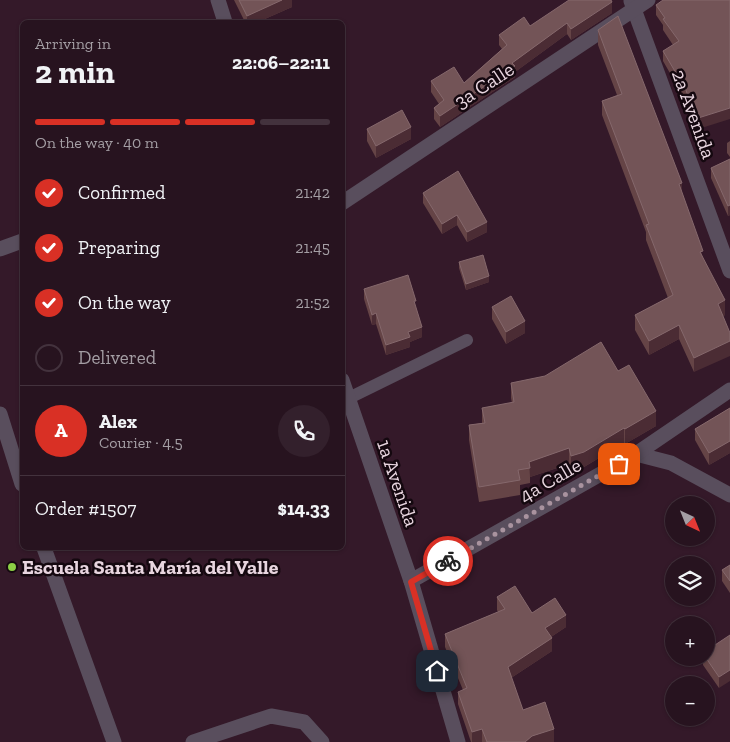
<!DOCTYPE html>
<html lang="en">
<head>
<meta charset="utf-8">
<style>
	body { margin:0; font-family:"Zilla Slab",serif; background:#33202c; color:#f1f3f6; height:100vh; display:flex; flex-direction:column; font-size:19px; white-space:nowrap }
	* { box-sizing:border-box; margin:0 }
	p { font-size:16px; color:#a49ea4 }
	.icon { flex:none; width:28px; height:28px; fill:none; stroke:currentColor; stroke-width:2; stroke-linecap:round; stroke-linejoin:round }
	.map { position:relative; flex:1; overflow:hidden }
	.side { position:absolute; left:20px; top:20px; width:325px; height:530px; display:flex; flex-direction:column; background:#27131f; border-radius:8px; box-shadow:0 1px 4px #0004,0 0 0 1px #43323d }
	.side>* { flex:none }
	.needle { width:32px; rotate:137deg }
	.buttons { position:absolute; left:665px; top:496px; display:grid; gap:10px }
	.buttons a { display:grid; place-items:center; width:50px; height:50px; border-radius:50%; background:#27131f; box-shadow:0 1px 4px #0004,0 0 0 1px #43323d; font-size:25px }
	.pin { position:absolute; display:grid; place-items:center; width:42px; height:42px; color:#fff; margin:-21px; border-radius:10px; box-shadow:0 2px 8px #0006 }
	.courier { position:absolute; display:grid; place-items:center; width:50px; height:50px; margin:-25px; border:4px solid #d93025; border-radius:50%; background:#fff; color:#222; box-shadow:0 1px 6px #0007 }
	.head em { font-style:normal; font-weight:700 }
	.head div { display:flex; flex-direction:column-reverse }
	.head { display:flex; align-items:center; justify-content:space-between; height:85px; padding:0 15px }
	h1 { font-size:32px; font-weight:700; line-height:38px }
	.bar { display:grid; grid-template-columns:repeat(4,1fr); gap:8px 5px; align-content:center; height:60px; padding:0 15px }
	.bar i { height:6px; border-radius:4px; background:#43323d }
	.bar .current { background:#d93025 }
	.bar p { grid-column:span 4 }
	.line { display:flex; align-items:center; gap:12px; padding:0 15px; border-top:1px solid #43323d }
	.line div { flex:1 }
	.round { display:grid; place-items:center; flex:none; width:52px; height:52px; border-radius:26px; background:#33202c }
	ol { padding:0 15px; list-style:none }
	li { display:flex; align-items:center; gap:15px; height:55px }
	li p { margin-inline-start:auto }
	li .icon { padding:5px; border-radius:50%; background:#d93025; color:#fff; stroke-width:4 }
	li:last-child { color:#a49ea4 }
	li i { width:28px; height:28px; border:2px solid #43323d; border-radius:50% }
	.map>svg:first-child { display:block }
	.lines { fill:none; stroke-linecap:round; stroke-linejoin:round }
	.lane { stroke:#594e5d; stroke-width:12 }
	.street { stroke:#594e5d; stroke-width:15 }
	.wall { fill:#654446 }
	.shaded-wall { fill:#4b2c34 }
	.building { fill:#735457; stroke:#85686c }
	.done { stroke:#a9939f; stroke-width:5; stroke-dasharray:0 9 }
	.route { stroke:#d93025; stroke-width:6 }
	.poi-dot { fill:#8cce45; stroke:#14080f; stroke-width:2 }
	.labels { text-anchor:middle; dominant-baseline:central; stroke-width:5; stroke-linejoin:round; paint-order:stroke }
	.street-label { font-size:20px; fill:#e8d5df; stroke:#14080f }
	.poi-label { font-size:20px; font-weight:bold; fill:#e8d5df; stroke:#14080f; text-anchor:start }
</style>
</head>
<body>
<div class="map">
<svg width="730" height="742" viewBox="0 0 730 742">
	<rect width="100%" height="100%" fill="#341929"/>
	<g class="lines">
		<!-- lane -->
		<path class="lane" d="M349 398 467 340"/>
		<!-- street -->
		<g class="street">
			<path d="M218 0 225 22"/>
			<path d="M631 1 730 271"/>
			<path d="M342 203 648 0"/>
			<path d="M0 249 22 241"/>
			<path d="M342 380 411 581 458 742"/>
			<path d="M0 414 22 484"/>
			<path d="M636 454 671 463 730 495"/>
			<path d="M44 548 114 742"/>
			<path d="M411 581 636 454 730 390"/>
			<path d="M193 742 271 716 304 722 322 742"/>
		</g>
	</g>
	<!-- wall -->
	<g class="wall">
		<path d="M234 0H292V7L258 22H245Z"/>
		<path d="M730 0 695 130 686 101 663 61V51L673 45 663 30V25L656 15V5Z"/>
		<path d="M612 13 571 40 567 34 515 72V77L440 127 434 119V108L439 104 431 92V81L464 83 502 49 499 45V35L530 26Z"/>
		<path d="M598 30 682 193 703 258 725 315 723 316 694 372 679 339 649 355 635 330V315L668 298 646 240V232L602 115V101L617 95 598 45Z"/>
		<path d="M367 129 411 139 376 158 367 141Z"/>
		<path d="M730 141V157L727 153V143Z"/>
		<path d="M730 159V215L728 216 711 178V168Z"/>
		<path d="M423 193 487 232 467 242 457 225 442 234 423 203Z"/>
		<path d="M459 262 489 282 466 290 459 268Z"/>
		<path d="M364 289 416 309 422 337 410 342V347L386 355 376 324 372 325 364 299Z"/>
		<path d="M492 307 525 333 506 344 492 319Z"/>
		<path d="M618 371 656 426 625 444 624 443 584 467 571 471 569 464 530 477V483L520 485V495L479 502 469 440V425L482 423V408L512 403 511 398V383Z"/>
		<path d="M730 408V453L709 465 695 440V429Z"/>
		<path d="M730 565V593L722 581V570Z"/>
		<path d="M497 597 566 627 551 637 552 651 511 678 523 710 554 742H471L458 704V692L463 690 445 647V634L498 612 497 610Z"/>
		<path d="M730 635 719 688 703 665V658H706Z"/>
	</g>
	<!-- shaded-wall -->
	<g class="shaded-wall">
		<path d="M282 0H292V7L258 22H247V16Z"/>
		<path d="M612 2V13L571 40V29Z"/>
		<path d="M567 23V34L515 72V77L440 127V116Z"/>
		<path d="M730 108V119L695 130V119Z"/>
		<path d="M411 127V139L376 158V146Z"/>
		<path d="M682 183V197L679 184Z"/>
		<path d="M730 205V215L728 216V206Z"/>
		<path d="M457 215V225L442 234V224Z"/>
		<path d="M487 222V232L467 242V232Z"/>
		<path d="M489 276V282L466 290V284Z"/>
		<path d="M725 300V315L718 319V304Z"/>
		<path d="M376 313V324L372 325V315Z"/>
		<path d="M525 321V333L506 344V332Z"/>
		<path d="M679 325V339L649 355V341Z"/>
		<path d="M422 327V337L410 342V347L386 355V345L408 332Z"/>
		<path d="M730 341V356L694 372V358Z"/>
		<path d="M656 411V426L625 444V429Z"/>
		<path d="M624 428V443L584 467 571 471V456Z"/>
		<path d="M730 441V453L709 465V453Z"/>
		<path d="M569 448V464L530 477 529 462Z"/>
		<path d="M566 615V627L545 641V628Z"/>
		<path d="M552 638V651L508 680V667Z"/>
		<path d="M730 670V681L719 688V677Z"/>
		<path d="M482 729V742H472V732Z"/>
		<path d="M554 729V742H525L532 736Z"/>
	</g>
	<!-- building -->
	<g class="building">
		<path d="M239 0H282L247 16Z"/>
		<path d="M569 0H611L612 2 571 29 567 23 512 63 515 66 440 116 434 108 444 100 431 81 454 67 464 83 507 45 499 35 524 17 530 26Z"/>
		<path d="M663 0H730V108L695 119 686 90 663 51 679 41 663 19 665 18 656 5Z"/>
		<path d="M618 16 682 183 679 184 703 251 700 252 725 300 718 304 730 333V341L694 358 679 325 649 341 635 315 673 295 646 225 649 224 602 101 622 94 598 30Z"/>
		<path d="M402 110 411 127 376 146 367 129Z"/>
		<path d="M730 159V205L728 206 711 168Z"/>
		<path d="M458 171 487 222 467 232 457 215 442 224 423 193Z"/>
		<path d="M483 255 489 276 466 284 459 262Z"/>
		<path d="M408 275 416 301H414L422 327 408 332 410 337 386 345 376 313 372 315 364 289Z"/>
		<path d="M511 296 525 321 506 332 492 307Z"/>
		<path d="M601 342 618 371 629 365 656 411 625 429 624 428 584 452 571 456 569 448 529 462 530 468 518 470 520 480 479 487 469 425 485 423 482 408 514 402 511 383 545 376Z"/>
		<path d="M730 408V441L709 453 695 429Z"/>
		<path d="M730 565V581L722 570Z"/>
		<path d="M515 586 532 613 555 598 566 615 545 628 552 638 508 667 523 710 545 702 554 729 532 736 525 742H487L482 729 472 732 458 692 467 688 445 634 505 609 497 597Z"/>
		<path d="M730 635V670L719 677 706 658V651Z"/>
	</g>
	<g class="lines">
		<!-- done -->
		<path class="done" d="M448 561 619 464"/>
		<!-- route -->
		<path class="route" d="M437 671 411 582 448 561"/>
	</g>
	<!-- markers -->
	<circle class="poi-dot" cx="12" cy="567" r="5"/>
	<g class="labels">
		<!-- street labels -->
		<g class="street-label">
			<text transform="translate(484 85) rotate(-33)">3a Calle</text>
			<text transform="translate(694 114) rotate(70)">2a Avenida</text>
			<text transform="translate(550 480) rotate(-30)">4a Calle</text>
			<text transform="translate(398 483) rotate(71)">1a Avenida</text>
		</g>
		<!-- poi labels -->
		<g class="poi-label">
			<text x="22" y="567">Escuela Santa María del Valle</text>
		</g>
	</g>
</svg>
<div class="buttons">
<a><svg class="needle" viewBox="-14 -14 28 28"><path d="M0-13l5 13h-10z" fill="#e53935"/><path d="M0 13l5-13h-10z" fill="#a49ea4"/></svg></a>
<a><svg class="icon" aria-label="layers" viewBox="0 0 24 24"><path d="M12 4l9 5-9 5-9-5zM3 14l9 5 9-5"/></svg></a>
<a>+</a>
<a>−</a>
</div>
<div class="pin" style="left:619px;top:464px;background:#ea580c"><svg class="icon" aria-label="bag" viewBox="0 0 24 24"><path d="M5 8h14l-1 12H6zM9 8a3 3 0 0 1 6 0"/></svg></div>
<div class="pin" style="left:437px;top:671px;background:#1f2937"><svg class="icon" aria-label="home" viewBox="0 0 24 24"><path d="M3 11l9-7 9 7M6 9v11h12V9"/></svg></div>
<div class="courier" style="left:448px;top:561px"><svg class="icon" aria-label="bike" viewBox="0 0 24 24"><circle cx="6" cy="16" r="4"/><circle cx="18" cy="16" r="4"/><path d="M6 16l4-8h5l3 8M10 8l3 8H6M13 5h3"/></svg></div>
<section class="side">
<div class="head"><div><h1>2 min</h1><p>Arriving in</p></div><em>22:06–22:11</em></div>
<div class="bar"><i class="current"></i><i class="current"></i><i class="current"></i><i></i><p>On the way · 40 m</p></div>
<ol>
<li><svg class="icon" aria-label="check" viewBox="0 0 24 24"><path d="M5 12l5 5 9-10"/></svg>Confirmed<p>21:42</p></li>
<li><svg class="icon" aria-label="check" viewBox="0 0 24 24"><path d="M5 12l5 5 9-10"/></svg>Preparing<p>21:45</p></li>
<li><svg class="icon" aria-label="check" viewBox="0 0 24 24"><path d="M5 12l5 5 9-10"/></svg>On the way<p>21:52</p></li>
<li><i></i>Delivered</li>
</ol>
<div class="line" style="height:90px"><b class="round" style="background:#d93025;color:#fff">A</b><div><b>Alex</b><p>Courier · 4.5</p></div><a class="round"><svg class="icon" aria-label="phone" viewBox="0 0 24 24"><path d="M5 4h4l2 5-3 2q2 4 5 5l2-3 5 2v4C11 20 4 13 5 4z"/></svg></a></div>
<div class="line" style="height:65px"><div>Order #1507</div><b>$14.33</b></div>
</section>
</div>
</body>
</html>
